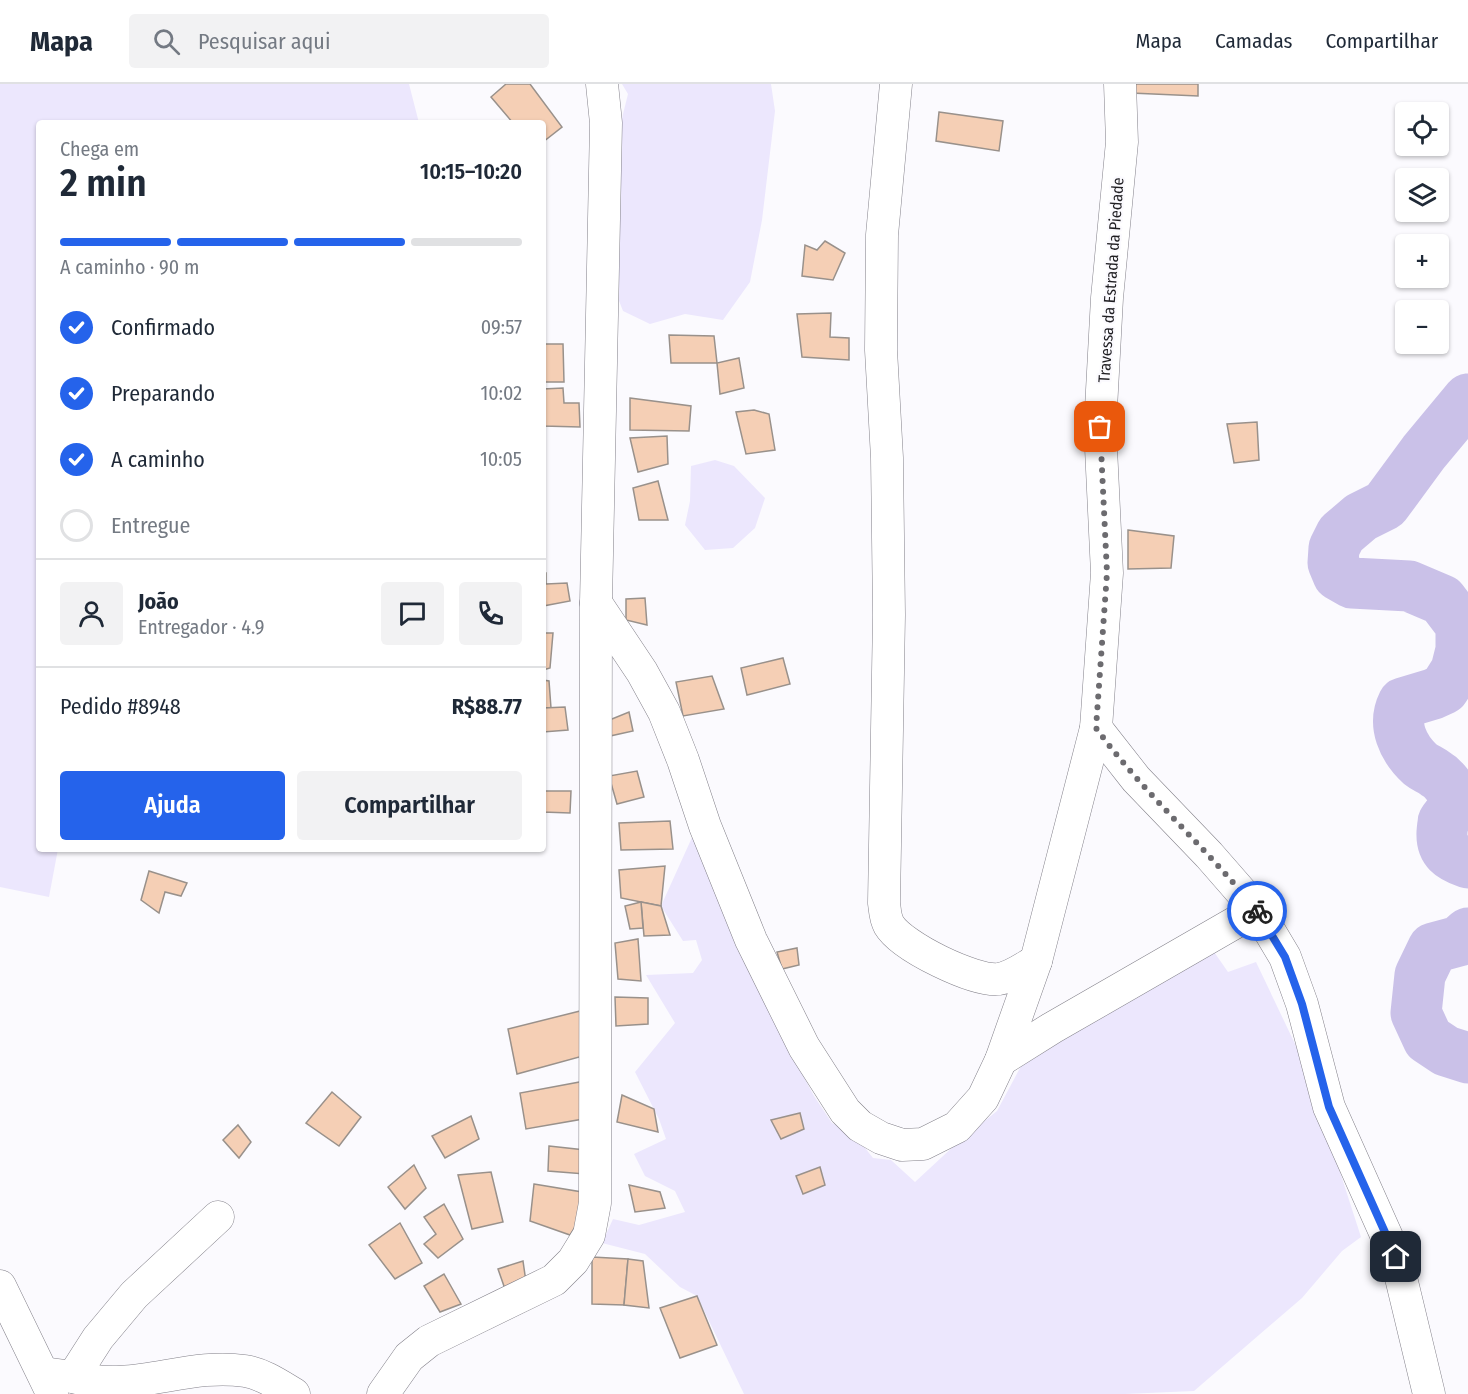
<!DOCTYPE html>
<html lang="pt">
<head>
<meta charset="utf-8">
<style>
	body { margin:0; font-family:"Fira Sans Condensed",sans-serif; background:#f2f2f3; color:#1f2937; height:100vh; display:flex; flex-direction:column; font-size:22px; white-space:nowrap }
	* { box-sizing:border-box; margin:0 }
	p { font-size:20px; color:#747a83 }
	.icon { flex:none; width:33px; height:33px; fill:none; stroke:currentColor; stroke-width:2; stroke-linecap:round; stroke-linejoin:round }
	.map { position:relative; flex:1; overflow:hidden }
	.drawer { position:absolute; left:36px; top:36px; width:510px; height:732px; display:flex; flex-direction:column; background:#fff; border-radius:6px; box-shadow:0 2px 4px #0004 }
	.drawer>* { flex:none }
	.buttons { position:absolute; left:1395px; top:18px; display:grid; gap:12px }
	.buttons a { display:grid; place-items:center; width:54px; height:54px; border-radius:6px; background:#fff; box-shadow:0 2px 4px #0004; font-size:30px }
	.pin { position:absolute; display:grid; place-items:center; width:51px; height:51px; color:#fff; margin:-26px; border-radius:12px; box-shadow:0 3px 9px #0006 }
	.courier { position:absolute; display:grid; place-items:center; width:60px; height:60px; margin:-30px; border:4px solid #2563eb; border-radius:50%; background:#fff; color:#222; box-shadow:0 2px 8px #0007 }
	.head em { font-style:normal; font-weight:600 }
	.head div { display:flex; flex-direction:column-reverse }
	.head { display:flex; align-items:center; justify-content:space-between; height:102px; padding:0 24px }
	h1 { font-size:39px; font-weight:600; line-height:45px }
	.bar { display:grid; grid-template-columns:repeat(4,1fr); gap:9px 6px; align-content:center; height:72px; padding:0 24px }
	.bar i { height:8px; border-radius:4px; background:#e0e1e3 }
	.bar .on { background:#2563eb }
	.bar p { grid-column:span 4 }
	.line { display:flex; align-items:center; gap:15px; padding:0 24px; border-top:2px solid #e0e1e3 }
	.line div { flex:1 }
	.round { display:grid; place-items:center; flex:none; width:63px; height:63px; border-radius:6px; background:#f2f2f3 }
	ol { padding:0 24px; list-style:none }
	li { display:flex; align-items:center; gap:18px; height:66px }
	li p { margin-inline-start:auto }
	li .icon { padding:6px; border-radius:50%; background:#2563eb; color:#fff; stroke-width:4 }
	li:last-child { color:#747a83 }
	li i { width:33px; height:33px; border:3px solid #e0e1e3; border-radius:50% }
	.button { display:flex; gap:12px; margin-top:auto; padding:12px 24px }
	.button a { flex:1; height:69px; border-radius:6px; background:#2563eb; color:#fff; font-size:24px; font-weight:600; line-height:69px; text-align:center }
	.button a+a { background:#f2f2f3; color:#1f2937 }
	header { display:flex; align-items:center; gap:36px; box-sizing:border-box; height:84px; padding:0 30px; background:#fff; border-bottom:2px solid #e0e1e3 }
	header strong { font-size:28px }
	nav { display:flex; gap:33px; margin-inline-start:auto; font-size:21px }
	.search { width:420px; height:54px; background:#f2f2f3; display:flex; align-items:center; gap:15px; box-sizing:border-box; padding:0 21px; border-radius:6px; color:#747a83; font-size:22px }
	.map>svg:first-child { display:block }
	.green { fill:#ece7fd }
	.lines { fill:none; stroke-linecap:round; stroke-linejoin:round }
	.river { stroke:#cac1e8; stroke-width:51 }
	.building { fill:#f5cfb5; stroke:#99918b; stroke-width:1.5 }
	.minor-casing { stroke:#83818a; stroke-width:33 }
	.minor { stroke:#fff; stroke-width:32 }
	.done { stroke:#6c6b6f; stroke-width:6; stroke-dasharray:0 10.8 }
	.route { stroke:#2563eb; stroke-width:8 }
	.labels { text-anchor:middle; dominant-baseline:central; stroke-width:4.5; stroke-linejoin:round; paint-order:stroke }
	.street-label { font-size:16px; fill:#1f1e22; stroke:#fbfafe }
</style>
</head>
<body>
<header>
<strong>Mapa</strong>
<div class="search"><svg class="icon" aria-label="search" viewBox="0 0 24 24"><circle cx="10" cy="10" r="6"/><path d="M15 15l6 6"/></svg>Pesquisar aqui</div>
<nav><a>Mapa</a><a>Camadas</a><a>Compartilhar</a></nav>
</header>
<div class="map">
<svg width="1468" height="1310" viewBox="0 0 1468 1310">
	<rect width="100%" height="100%" fill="#fbfafe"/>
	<!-- green -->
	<g class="green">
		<path d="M0 0H409L419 39H39V765H58L49 813 0 803Z"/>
		<path d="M622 0H771L775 27 762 136 750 198 723 236 685 230 650 240 623 227 612 199 614 66 628 10Z"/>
		<path d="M715 376 734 382 765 414 755 444 733 464 705 466 685 441 690 417 691 382Z"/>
		<path d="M694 749 783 954 814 1012 832 1039 854 1050 873 1074 891 1076 915 1098 956 1060 997 1027 1021 982 1212 865 1228 888 1256 878 1306 983 1361 1153 1342 1167 1302 1214 1194 1307 1125 1310H744L697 1212 680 1203 645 1170 602 1159 613 1135 639 1141 685 1128 675 1107 645 1092 634 1070 666 1055 659 1035 635 988 675 939 646 891 693 889 702 876 696 856 683 857 661 822Z"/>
	</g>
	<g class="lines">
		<!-- river -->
		<g class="river">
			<path d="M1468 315 1424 368 1385 421 1361 433 1341 450 1334 464 1333 479 1338 491 1352 499 1409 502 1442 516 1461 541V566L1456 586 1444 605 1433 610 1403 619C1392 641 1403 664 1420 680 1425 684 1431 686 1436 690 1443 694 1454 707 1455 715 1457 725 1447 730 1443 738 1443 739 1442 747 1442 748 1441 767 1451 773 1468 779"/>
			<path d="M1468 849 1459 857 1433 864 1420 891 1416 929 1428 955 1446 967 1468 974"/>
		</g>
	</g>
	<!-- building -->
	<g class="building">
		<path d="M506 0H530L562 43 543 58V39H513L491 13Z"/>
		<path d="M1131 0H1198V12L1131 9Z"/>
		<path d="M939 28 1003 37 999 67 936 57Z"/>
		<path d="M825 157 845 169 833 196 802 192 805 161 817 166Z"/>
		<path d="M831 229 830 253 849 254V276L802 273 797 230Z"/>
		<path d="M669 251 714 252 717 279H671Z"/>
		<path d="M543 260H563L564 298H543Z"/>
		<path d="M739 274 744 304 720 310 717 279Z"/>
		<path d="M563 304 564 319H579L580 343 543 342V305Z"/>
		<path d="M630 314 691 322 689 347 630 346Z"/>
		<path d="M754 326 769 330 775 366 746 370 736 328Z"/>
		<path d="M1257 338 1259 376 1234 379 1227 340Z"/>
		<path d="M667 352 668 380 638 388 630 354Z"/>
		<path d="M658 397 668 436H639L633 404Z"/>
		<path d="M1128 446 1174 452 1171 484 1128 485Z"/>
		<path d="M543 489H546V500L567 499 570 517 543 522Z"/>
		<path d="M645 514 647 541 626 536V515Z"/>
		<path d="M543 549H553L550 584 543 586Z"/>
		<path d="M783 574 790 600 747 611 741 584Z"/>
		<path d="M712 592 724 625 683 632 676 598Z"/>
		<path d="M543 596 549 597 551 624H543Z"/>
		<path d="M565 623 568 646 543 648V624Z"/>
		<path d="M629 628 633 647 610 652 607 637Z"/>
		<path d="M637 687 644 713 617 720 609 692Z"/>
		<path d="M543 707H571L570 729 543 728Z"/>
		<path d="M670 737 673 765 621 766 619 739Z"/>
		<path d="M665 782 661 822 621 814 619 786Z"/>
		<path d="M149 787 187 799 181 812 165 808 159 829 141 816Z"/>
		<path d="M641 818 661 822 670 851 644 852Z"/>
		<path d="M641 818 643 844 630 845 625 822Z"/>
		<path d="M638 855 641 897 618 895 615 859Z"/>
		<path d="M797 864 799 881 782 885 777 868Z"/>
		<path d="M615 913 648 914V940L616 942Z"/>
		<path d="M584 926 583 972 517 990 508 945Z"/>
		<path d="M585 997 583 1035 526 1045 520 1009Z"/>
		<path d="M332 1008 361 1033 339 1062 306 1039Z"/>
		<path d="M622 1011 654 1025 658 1048 617 1038Z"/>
		<path d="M800 1029 804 1045 781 1055 771 1036Z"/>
		<path d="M471 1032 479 1055 445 1074 432 1052Z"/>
		<path d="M238 1041 251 1058 239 1074 223 1056Z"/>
		<path d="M549 1062 585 1066V1090L548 1087Z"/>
		<path d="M414 1081 426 1104 405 1125 388 1103Z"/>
		<path d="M820 1083 825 1101 803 1110 796 1092Z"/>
		<path d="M491 1088 503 1138 472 1145 458 1091Z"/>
		<path d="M534 1100 582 1108 584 1129 570 1151 530 1137Z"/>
		<path d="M629 1101 660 1108 665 1124 635 1128Z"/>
		<path d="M444 1120 463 1155 438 1174 424 1160 436 1150 424 1133Z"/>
		<path d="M400 1139 422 1179 395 1195 369 1161Z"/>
		<path d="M592 1173 628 1175 624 1221 592 1220Z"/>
		<path d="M628 1175 643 1177 649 1224 624 1221Z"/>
		<path d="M523 1177 526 1198 505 1205 498 1185Z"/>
		<path d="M444 1190 461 1220 440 1228 424 1202Z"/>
		<path d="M697 1212 717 1261 680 1274 660 1224Z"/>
	</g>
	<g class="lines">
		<!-- minor casing -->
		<g class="minor-casing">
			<g id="minor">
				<path d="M896 0 882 151 881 266 887 374 889 531 884 819C885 826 885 834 889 841 902 863 975 898 999 895 1012 893 1025 883 1036 877"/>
				<path d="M596 519 642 588 664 628 683 676 705 742 751 856 804 963 845 1027 860 1042 881 1054 902 1061 923 1060 957 1043 983 1014 1001 976 1036 877 1096 644 1107 489 1100 343 1107 214 1122 58 1120 0"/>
				<path d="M1096 644 1136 695 1209 771 1257 826 1285 873 1302 920 1329 1023 1396 1173 1429 1310"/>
				<path d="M1001 976 1052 944 1257 826"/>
				<path d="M0 1202 52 1309"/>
				<path d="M43 1289 73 1293 98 1254 134 1211 218 1133"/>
				<path d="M73 1293C135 1310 185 1278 245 1287 263 1290 279 1301 294 1310"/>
				<path d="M383 1310 409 1273 429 1257 554 1196 573 1177 589 1151 595 1119 596 519 606 39 602 0"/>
			</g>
		</g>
		<!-- minor -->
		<use href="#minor" class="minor"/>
	</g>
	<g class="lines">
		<!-- done -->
		<path class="done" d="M1100 343 1107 489 1096 644C1144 710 1206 763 1257 827"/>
		<!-- route -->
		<path class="route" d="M1257 827 1285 873 1302 920 1329 1023 1396 1173"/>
	</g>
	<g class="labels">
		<!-- street labels -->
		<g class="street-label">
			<text transform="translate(1111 196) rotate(-86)">Travessa da Estrada da Piedade</text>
		</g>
	</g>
</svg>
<div class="buttons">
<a><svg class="icon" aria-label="locate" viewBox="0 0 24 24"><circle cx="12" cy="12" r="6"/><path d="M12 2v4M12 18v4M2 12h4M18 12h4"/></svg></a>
<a><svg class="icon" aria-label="layers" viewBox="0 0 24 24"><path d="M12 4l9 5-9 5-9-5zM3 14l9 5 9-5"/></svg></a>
<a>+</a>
<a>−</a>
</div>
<div class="pin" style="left:1100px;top:343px;background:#ea580c"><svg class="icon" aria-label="bag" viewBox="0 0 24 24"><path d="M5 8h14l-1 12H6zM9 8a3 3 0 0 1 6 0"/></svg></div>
<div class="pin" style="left:1396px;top:1173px;background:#1f2937"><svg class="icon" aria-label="home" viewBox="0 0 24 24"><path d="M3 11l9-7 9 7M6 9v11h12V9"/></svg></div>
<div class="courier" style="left:1257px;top:827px"><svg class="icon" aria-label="bike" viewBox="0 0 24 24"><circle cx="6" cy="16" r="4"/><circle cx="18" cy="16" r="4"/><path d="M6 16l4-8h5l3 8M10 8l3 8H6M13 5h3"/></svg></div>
<section class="drawer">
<div class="head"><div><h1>2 min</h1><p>Chega em</p></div><em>10:15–10:20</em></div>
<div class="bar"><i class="on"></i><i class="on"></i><i class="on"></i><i></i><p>A caminho · 90 m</p></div>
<ol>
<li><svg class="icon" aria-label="check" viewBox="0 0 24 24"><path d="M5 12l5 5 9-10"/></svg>Confirmado<p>09:57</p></li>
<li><svg class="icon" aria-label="check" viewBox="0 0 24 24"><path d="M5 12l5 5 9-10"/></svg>Preparando<p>10:02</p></li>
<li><svg class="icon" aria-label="check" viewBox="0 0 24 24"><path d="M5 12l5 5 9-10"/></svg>A caminho<p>10:05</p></li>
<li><i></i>Entregue</li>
</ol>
<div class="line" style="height:108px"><a class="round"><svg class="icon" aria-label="person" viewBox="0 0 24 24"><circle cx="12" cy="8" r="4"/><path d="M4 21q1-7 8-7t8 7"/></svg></a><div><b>João</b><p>Entregador · 4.9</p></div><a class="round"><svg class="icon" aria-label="chat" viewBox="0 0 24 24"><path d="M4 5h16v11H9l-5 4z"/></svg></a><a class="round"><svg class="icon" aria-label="phone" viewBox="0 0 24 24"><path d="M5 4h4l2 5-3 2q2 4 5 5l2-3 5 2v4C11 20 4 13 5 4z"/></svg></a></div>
<div class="line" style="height:78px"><div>Pedido #8948</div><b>R$88.77</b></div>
<div class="button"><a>Ajuda</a><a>Compartilhar</a></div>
</section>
</div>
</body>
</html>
